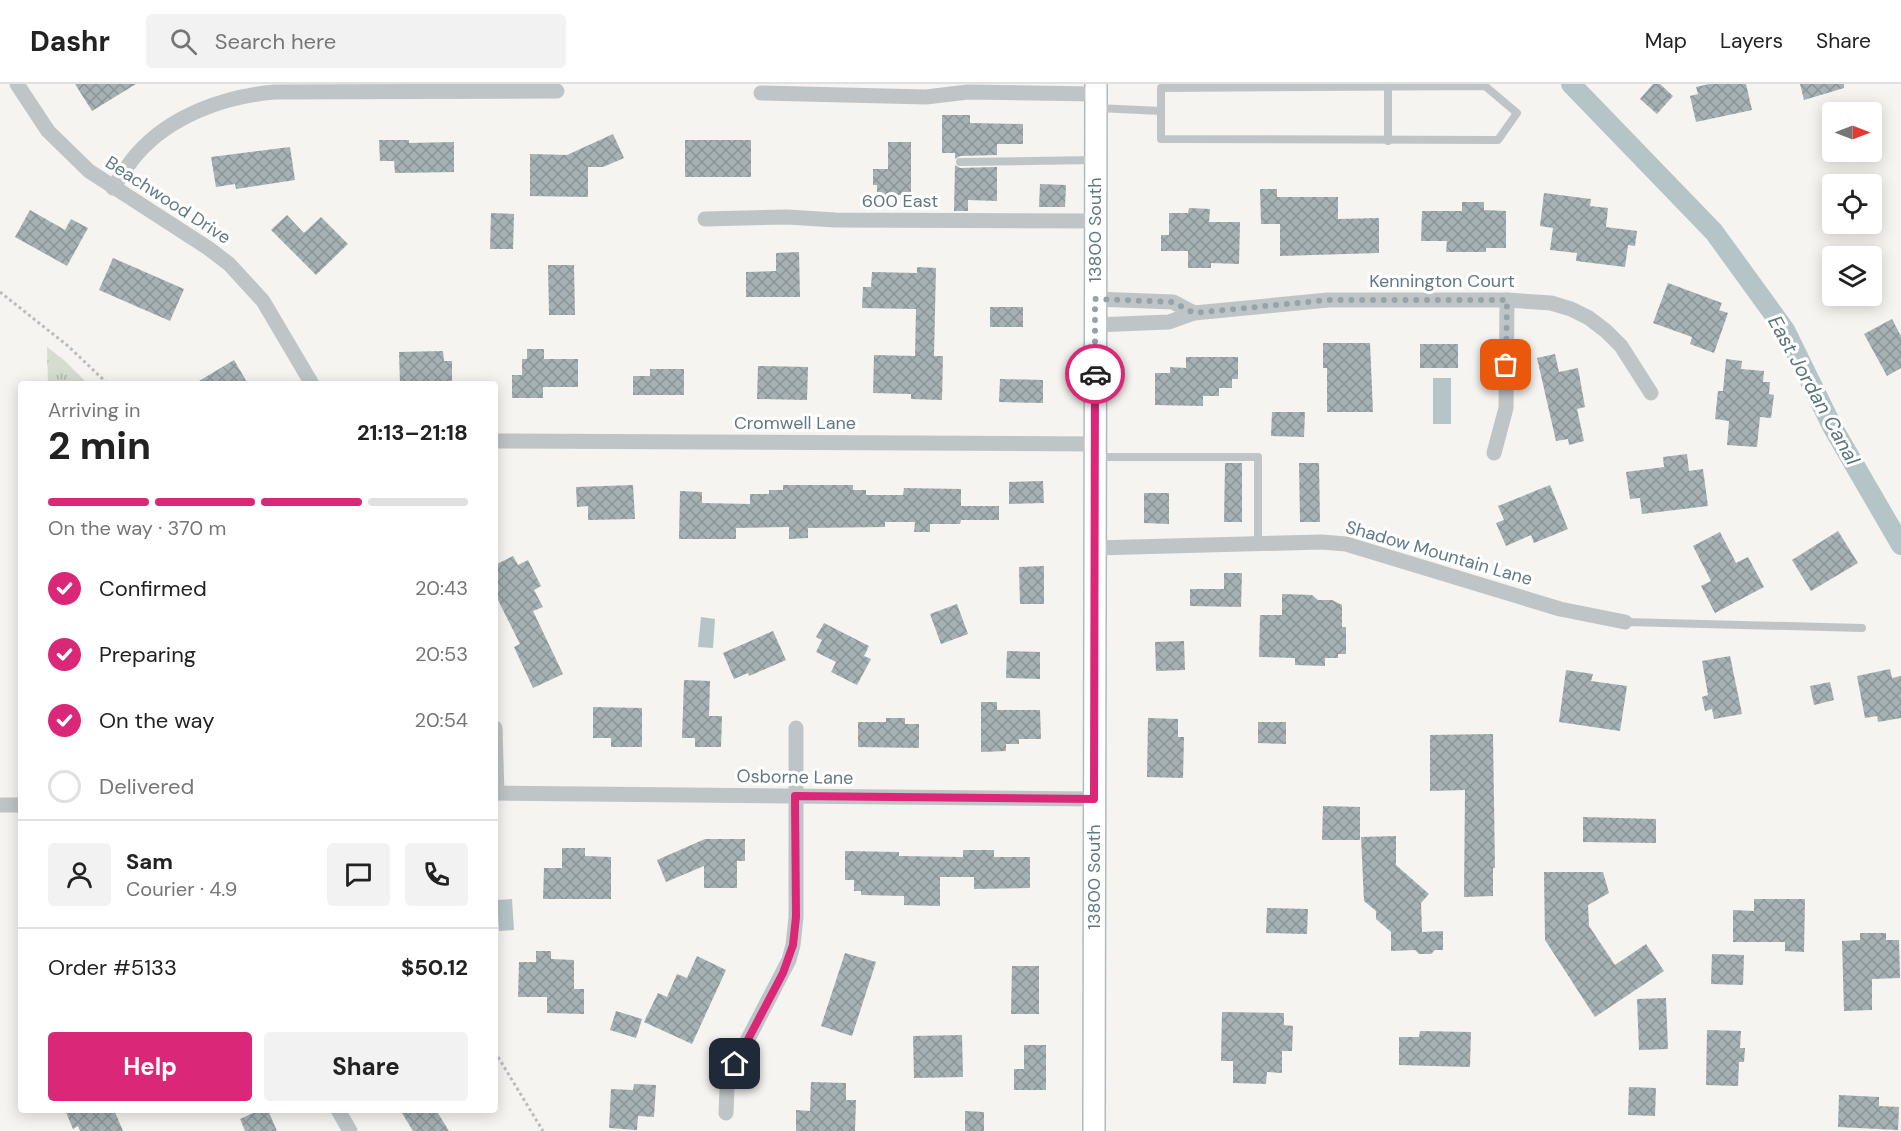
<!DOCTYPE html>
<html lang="en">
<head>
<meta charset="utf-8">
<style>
	body { margin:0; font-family:"DM Sans",sans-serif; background:#f2f2f2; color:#222; height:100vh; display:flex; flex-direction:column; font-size:22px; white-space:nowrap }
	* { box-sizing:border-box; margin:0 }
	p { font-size:20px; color:#767676 }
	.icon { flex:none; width:33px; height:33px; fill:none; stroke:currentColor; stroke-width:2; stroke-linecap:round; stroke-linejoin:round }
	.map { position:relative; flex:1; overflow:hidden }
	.panel { position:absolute; left:18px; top:297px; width:480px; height:732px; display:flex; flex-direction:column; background:#fff; border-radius:6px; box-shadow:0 3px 15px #0003 }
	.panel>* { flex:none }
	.needle { width:39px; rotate:90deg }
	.buttons { position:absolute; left:1822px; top:18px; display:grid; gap:12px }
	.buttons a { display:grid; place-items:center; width:60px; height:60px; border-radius:6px; background:#fff; box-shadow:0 3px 15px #0003; font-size:30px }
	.pin { position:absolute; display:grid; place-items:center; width:51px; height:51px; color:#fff; margin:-26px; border-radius:12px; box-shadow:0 3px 9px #0006 }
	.courier { position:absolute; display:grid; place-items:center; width:60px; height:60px; margin:-30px; border:4px solid #db2777; border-radius:50%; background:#fff; color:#222; box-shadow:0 2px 8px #0007 }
	.summary em { font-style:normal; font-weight:700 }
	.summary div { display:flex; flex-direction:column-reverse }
	.summary { display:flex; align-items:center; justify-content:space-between; height:102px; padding:0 30px }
	h1 { font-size:39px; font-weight:700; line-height:45px }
	.bar { display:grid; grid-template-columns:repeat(4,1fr); gap:9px 6px; align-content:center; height:72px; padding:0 30px }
	.bar i { height:8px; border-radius:4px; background:#e0e0e0 }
	.bar .active { background:#db2777 }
	.bar p { grid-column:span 4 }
	.line { display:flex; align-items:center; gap:15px; padding:0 30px; border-top:2px solid #e0e0e0 }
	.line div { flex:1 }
	.round { display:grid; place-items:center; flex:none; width:63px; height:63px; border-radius:6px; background:#f2f2f2 }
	ol { padding:0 30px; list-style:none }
	li { display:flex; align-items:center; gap:18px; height:66px }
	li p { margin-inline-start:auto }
	li .icon { padding:6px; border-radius:50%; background:#db2777; color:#fff; stroke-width:4 }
	li:last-child { color:#767676 }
	li i { width:33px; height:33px; border:3px solid #e0e0e0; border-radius:50% }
	.cta { display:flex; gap:12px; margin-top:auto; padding:12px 30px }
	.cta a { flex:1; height:69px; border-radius:6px; background:#db2777; color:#fff; font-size:24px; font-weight:700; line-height:69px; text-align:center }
	.cta a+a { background:#f2f2f2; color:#222 }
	header { display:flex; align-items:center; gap:36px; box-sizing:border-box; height:84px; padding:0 30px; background:#fff; border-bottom:2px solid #e0e0e0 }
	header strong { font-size:28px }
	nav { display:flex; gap:33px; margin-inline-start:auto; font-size:21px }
	.search { width:420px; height:54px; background:#f2f2f2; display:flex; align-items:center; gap:15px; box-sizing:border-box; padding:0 21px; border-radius:6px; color:#767676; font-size:22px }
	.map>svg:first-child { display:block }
	.park { fill:url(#park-tufts) }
	.water { fill:#b5c5c7 }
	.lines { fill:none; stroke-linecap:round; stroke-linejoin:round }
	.canal { stroke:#b5c5c7; stroke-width:20 }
	.building { fill:url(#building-cross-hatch) }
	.secondary-casing { stroke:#b2b9bc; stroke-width:24 }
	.path { stroke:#b9bdbf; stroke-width:3; stroke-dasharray:3 3; stroke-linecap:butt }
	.lane { stroke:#bfc5c7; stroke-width:8 }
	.street { stroke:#bfc5c7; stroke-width:15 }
	.secondary { stroke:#fff; stroke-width:21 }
	.done { stroke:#95a4a9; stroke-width:6; stroke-dasharray:0 10.8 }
	.route { stroke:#db2777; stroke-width:8 }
	.labels { text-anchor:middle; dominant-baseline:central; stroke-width:6; stroke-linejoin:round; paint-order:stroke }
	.street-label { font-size:18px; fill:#627983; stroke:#fff }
	.water-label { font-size:20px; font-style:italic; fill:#59767a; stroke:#fff }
</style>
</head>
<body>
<header>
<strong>Dashr</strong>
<div class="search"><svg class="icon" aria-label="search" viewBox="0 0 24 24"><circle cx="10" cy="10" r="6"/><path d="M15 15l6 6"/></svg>Search here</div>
<nav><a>Map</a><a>Layers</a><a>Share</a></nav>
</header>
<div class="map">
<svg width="1901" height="1047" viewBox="0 0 1901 1047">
	<defs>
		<pattern id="park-tufts" width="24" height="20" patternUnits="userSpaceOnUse" patternTransform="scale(1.5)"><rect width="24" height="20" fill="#d7dcd1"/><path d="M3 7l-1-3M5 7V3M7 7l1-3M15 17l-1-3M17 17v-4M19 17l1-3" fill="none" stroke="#b2b7af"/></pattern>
		<pattern id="building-cross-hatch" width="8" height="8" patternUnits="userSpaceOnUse" patternTransform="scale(1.5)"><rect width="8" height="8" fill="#a6b1b4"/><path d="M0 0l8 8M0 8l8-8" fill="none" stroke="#8b9598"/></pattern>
	</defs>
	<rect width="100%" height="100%" fill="#f5f4f0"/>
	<!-- park -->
	<path class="park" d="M47 263 64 276 88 300H48Z"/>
	<!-- water -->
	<g class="water">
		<rect x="1433" y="294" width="18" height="46"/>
		<path d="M701 533 715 535 713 564 698 563Z"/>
		<path d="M512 815 514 846 499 847 497 816Z"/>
	</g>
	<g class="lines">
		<!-- canal -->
		<path class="canal" d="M1571 0 1714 148 1785 246 1833 344 1901 461"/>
	</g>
	<!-- building -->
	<g class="building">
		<path d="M75 0H136L92 27Z"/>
		<path d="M1653 0H1660L1673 12 1657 30 1640 15Z"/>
		<path d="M1709 0H1746L1752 26 1696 38 1690 12 1698 10 1696 3Z"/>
		<path d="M1800 0H1844V4L1804 16Z"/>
		<path d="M942 31H970V39L1023 40V60H997V71L960 72 955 75V69H942Z"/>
		<path d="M613 50 624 74 603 83H588V113L530 112V70L567 71Z"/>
		<path d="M379 56H409V59L454 58V88L395 89 394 77H380Z"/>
		<rect x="685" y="56" width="66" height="37"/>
		<path d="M888 58H911V111H877V101H873V85H888Z"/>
		<path d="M290 63 295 96 236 105 235 100 216 103 211 73Z"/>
		<path d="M955 81 960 84 997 83V117L968 116V127H954Z"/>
		<path d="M1040 100 1066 101 1065 123H1039Z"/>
		<path d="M1260 105H1277V113H1338V135L1379 134V169L1280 172V140H1261Z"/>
		<path d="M1544 109 1591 115 1590 122 1608 124 1606 143 1637 147 1635 162 1628 161 1625 183 1576 177 1577 169 1550 166 1553 144 1540 142Z"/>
		<path d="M1462 118H1484V126L1506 127V164H1486V168H1446L1447 157H1421L1422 127H1462Z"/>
		<path d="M1189 124 1210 125 1209 138H1240L1239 180 1211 179V184H1188V167H1161V151H1169V129H1188Z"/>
		<path d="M30 126 65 146 71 135 88 144 67 182 15 153Z"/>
		<path d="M491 129 514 130 513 165H490Z"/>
		<path d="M287 131 304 149 321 133 348 160 316 191 271 146Z"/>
		<path d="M799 168 800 213H746V188L776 187V169Z"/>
		<path d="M113 174 184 205 170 237 99 206Z"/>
		<path d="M548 181H574L575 231H549Z"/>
		<path d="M917 183 936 184 934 272H943L942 316 911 315V310L873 309 874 271 915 272 916 225 862 224 863 203H871L872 188 917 189Z"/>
		<path d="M1668 199 1722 219 1719 226 1728 229 1714 269 1690 260 1692 253 1653 239Z"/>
		<rect x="990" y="223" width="33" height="20"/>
		<path d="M1892 235 1901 252V284L1887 292 1864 250Z"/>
		<path d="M1323 259H1370L1373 328H1327V284H1323Z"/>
		<rect x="1420" y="260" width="38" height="24"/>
		<path d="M527 265H544V275H578V303H543V314H512V291H522V275H527Z"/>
		<path d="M443 267 444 277H452V300H400L399 268Z"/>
		<path d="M1555 270 1559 288 1578 284 1585 323 1577 325 1584 357 1569 361 1568 355 1556 357 1537 274Z"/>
		<path d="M1186 273H1238V295H1232V304H1219V312H1203V322L1155 321V289H1170V283L1186 284Z"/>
		<path d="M1726 275 1742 277 1741 285 1764 287 1763 298H1770L1769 310 1774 311 1771 334 1760 333 1757 363 1727 361 1729 337 1715 335 1718 307H1723Z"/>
		<path d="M234 276 248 300H194Z"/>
		<path d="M758 282 808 283 807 316 757 315Z"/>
		<path d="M650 285H684V311H633V292H650Z"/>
		<path d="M1000 295 1043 296V319L999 318Z"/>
		<path d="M1272 328H1305L1304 353 1271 352Z"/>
		<path d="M1687 370 1689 387 1703 385 1708 422 1642 430 1640 414 1630 415 1626 388 1664 383 1663 373Z"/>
		<path d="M1225 379H1242V438H1224Z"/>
		<path d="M1299 379H1319L1320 438H1300Z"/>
		<path d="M1043 397 1044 419 1009 420V398Z"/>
		<path d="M633 401 635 435 588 436V422L577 423 576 403Z"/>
		<path d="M783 401H853V406H866V411H903L904 404 961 405V422H999V436H961L960 440H930V448H914L915 438H885V443L808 444V454L789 455V443L736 444V455H679L680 407 702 408V419L750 420V410H769V406H783Z"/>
		<path d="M1550 401 1568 445 1534 459 1531 451 1506 462 1496 439 1504 436 1498 422Z"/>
		<path d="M1144 409H1169V440L1144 439Z"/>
		<path d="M1838 447 1858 479 1811 507 1792 476Z"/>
		<path d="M1720 448 1736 479 1748 473 1764 503 1715 529 1701 502 1711 497 1693 462Z"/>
		<path d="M513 472 518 481 528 476 541 502 534 506 543 523 533 527 563 590 533 604 514 563 520 560 495 510V481Z"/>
		<path d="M1044 482V520H1020L1019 483Z"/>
		<path d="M1224 489H1242L1241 523 1190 522V505H1224Z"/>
		<path d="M1282 510 1312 511 1318 516H1332L1342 521V543H1346V570H1338V574H1325V582L1295 581V574L1259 573 1260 531H1282Z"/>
		<path d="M957 520 968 550 941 560 930 530Z"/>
		<path d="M824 539 869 562 864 572 871 575 857 601 831 588 836 578 816 568 822 556 816 553Z"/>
		<path d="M773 547 786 576 749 592 748 589 734 595 723 569Z"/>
		<path d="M1184 557 1185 586 1156 587 1155 558Z"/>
		<path d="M1007 567 1040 568V595L1006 594Z"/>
		<path d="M1730 572 1742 630 1714 635 1712 625 1705 627 1702 613 1708 611 1702 577Z"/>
		<path d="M1890 585 1892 594 1901 592V634L1878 638 1877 632 1865 634 1857 592Z"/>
		<path d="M1566 586 1593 590 1591 597 1627 602 1620 647 1559 638Z"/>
		<path d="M684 596 710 597 709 632H722L721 663H695V654H682Z"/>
		<path d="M1830 598 1834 616 1814 621 1810 602Z"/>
		<path d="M981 618H997V626H1040L1041 655H1019V660H1006V667L981 668Z"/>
		<path d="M593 623 642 624V663H611V654H593Z"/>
		<path d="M886 634H905V640H919V664L858 663V638H886Z"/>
		<path d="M1148 634 1178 635V653H1184L1183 694 1147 693Z"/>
		<path d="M1258 638H1286V660L1258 659Z"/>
		<path d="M1493 650 1495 784H1493V812L1464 813 1465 706 1430 707V651Z"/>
		<path d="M1323 722 1360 723V756H1322Z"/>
		<path d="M1583 733 1656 735V759L1583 758Z"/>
		<path d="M1396 752V781L1429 810 1421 819 1422 848 1443 847V866H1435L1431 870H1419L1415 866 1391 867V848L1376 835V827L1364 817 1361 753Z"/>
		<path d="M705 755H745V777H737V804H704V782L666 798 657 776Z"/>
		<path d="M562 764H585V772L611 773V815H543L544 784H562Z"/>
		<path d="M963 766H994V773H1030V804L974 805V793H940V822L904 821V812L861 811V807H854V796H845V767L899 768V772L963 773Z"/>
		<path d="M1544 788H1603L1609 809 1588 821 1589 842 1615 881 1646 860 1664 887 1595 933 1545 856Z"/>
		<path d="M1754 815H1805L1804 868 1785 867V858H1733V826L1754 827Z"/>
		<path d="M1267 824 1308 825 1307 850 1266 849Z"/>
		<path d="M1860 849H1886V856H1899L1900 894 1872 895V926L1844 927 1842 857 1860 856Z"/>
		<path d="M536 867H551V875L574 876V905H584V930L547 929V913H518L519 878H536Z"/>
		<path d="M845 869 876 878 852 952 821 942Z"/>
		<path d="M1712 870 1744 871 1743 901 1711 900Z"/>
		<path d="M697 872 726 886 692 960 644 938 658 909 667 913 677 890 687 894Z"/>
		<path d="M1012 882H1039V930H1011Z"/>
		<path d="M1666 914 1668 965 1639 966 1637 915Z"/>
		<path d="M616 927 642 935 636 954 610 946Z"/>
		<path d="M1222 928 1284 929V941L1293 942 1292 967H1282V989L1267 988 1266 1000 1233 999V977H1221Z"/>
		<path d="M1707 946 1741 947 1740 964H1745L1744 978H1739L1738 1002 1706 1001Z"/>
		<path d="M1420 947 1471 948 1470 983 1399 981V953H1419Z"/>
		<path d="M962 951 963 993 914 994 913 952Z"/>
		<path d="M1024 961H1046V1006H1014V985H1024Z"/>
		<path d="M811 998 846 999V1016H856L855 1047H796V1026L810 1027Z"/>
		<path d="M634 1000 656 1001 654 1033 638 1032 637 1046 609 1044 611 1005 633 1006Z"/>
		<path d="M1629 1003 1656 1004 1655 1032 1628 1031Z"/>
		<path d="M1839 1011 1879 1013V1022L1899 1023 1898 1046 1838 1043Z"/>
		<path d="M65 1026H114L123 1047H80L78 1042 73 1045Z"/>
		<path d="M260 1026H268L277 1047H245L240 1035Z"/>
		<path d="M400 1026H436L449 1047H413Z"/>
		<path d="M965 1027 984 1028V1047H965Z"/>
	</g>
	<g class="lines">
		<!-- secondary casing -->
		<g class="secondary-casing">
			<path id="secondary" d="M1094 1047 1096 0"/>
		</g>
		<!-- path -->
		<g class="path">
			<path d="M0 208 68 262 108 300"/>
			<path d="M495 968 543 1047"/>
		</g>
		<!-- lane -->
		<g class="lane">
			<path d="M1388 0V57"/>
			<path d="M1485 2 1517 29 1498 56 1161 55V4Z"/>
			<path d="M1097 24 1161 27"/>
			<path d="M960 78 1094 76"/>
			<path d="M1096 373H1258V460"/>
			<path d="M1625 538 1862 544"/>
		</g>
		<!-- street -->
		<g class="street">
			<path d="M17 0 48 47 89 87 208 164 229 180 263 217 312 300"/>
			<path d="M761 9 926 13 968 8 1096 10"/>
			<path d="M113 104C121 92 128 80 137 70 171 31 226 12 275 8L557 7"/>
			<path d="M705 135 787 133 835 136 1095 137"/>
			<path d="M1095 215 1173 218 1194 229"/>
			<path d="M1095 241 1169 238 1194 229 1328 216H1507L1551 219 1571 225 1589 234 1606 247 1621 262 1651 309"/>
			<path d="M495 357 1095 360"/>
			<path d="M1494 369 1506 324 1507 216"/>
			<path d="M1095 464 1322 458 1346 460 1560 525 1625 538"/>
			<path d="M495 644 497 709"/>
			<path d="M495 709 1094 715"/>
			<path d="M0 721H21"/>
			<path d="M338 1026 350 1047"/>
			<path d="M726 1029 727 1005 735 980 789 876 793 861 796 833V644"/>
		</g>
		<!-- secondary -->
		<use href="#secondary" class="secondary"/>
	</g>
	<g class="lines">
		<!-- done -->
		<path class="done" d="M1095 290V215L1173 218 1194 229 1328 216H1507L1506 281"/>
		<!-- route -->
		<path class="route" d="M735 980 783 889 793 861 796 833 795 712 1094 715 1095 290"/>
	</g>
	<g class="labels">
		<!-- street labels -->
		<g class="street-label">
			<text transform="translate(168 116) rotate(33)">Beachwood Drive</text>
			<text x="900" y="117">600 East</text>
			<text transform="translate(1095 146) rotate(-90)">13800 South</text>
			<text x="1442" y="197">Kennington Court</text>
			<text x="795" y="339">Cromwell Lane</text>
			<text transform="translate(1439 469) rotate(16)">Shadow Mountain Lane</text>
			<text transform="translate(795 693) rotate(1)">Osborne Lane</text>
			<text transform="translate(1094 793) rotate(-90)">13800 South</text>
		</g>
		<!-- water labels -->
		<g class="water-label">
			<text transform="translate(1814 306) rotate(61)">East Jordan Canal</text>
		</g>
	</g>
</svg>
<div class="buttons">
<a><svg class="needle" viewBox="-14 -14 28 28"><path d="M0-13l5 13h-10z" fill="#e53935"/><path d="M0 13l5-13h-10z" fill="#767676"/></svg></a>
<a><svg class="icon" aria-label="locate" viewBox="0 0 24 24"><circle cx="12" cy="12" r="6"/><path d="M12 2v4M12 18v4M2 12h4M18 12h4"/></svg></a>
<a><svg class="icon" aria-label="layers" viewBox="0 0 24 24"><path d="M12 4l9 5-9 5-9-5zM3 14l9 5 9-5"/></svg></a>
</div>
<div class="pin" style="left:1506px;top:281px;background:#ea580c"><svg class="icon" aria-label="bag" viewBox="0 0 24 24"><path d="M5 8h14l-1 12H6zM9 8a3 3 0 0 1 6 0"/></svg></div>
<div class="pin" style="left:735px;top:980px;background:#1f2937"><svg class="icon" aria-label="home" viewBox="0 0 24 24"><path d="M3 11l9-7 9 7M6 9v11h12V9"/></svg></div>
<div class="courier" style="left:1095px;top:290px"><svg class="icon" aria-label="car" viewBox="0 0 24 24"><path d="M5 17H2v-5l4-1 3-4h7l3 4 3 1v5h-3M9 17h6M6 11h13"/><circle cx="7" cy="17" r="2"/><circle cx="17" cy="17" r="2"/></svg></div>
<section class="panel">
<div class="summary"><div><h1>2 min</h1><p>Arriving in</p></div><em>21:13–21:18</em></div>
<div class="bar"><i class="active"></i><i class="active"></i><i class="active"></i><i></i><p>On the way · 370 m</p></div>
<ol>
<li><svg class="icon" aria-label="check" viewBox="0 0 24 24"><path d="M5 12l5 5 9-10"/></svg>Confirmed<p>20:43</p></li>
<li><svg class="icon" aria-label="check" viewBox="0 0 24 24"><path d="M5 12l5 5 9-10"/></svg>Preparing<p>20:53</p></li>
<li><svg class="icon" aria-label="check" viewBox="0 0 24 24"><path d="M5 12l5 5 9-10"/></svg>On the way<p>20:54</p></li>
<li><i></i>Delivered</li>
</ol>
<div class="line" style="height:108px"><a class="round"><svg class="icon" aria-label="person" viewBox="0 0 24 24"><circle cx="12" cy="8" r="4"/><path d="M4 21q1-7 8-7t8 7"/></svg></a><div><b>Sam</b><p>Courier · 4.9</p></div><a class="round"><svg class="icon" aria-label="chat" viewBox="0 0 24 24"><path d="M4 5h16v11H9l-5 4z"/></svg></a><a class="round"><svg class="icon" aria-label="phone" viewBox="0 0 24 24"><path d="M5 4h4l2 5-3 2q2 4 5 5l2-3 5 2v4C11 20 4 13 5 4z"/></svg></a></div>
<div class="line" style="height:78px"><div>Order #5133</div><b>$50.12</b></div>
<div class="cta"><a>Help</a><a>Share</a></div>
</section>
</div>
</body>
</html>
